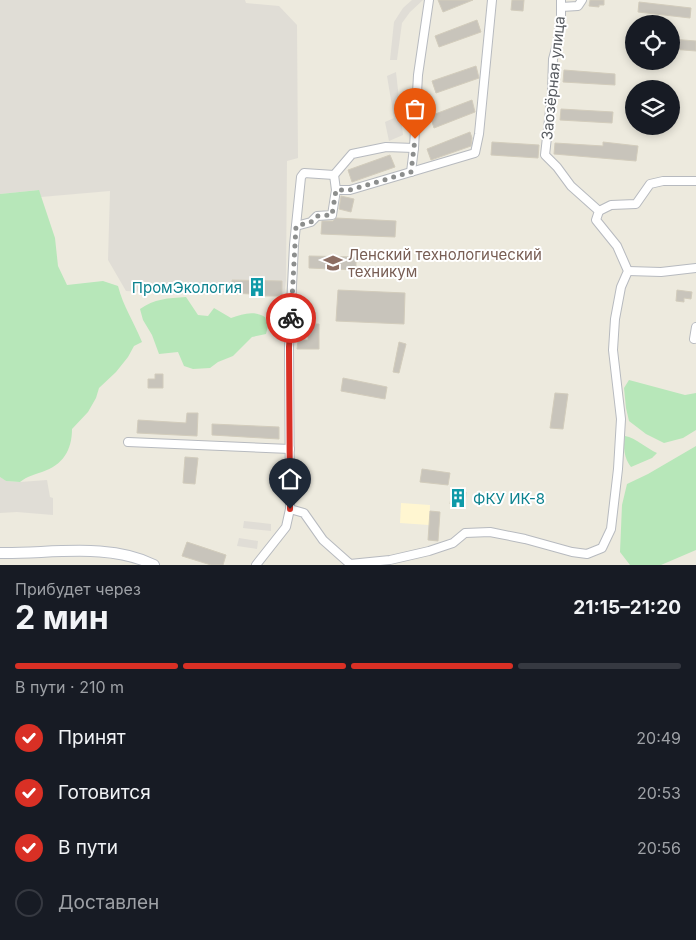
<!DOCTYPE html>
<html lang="ru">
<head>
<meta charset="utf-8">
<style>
	body { margin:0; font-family:Inter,sans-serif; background:#242831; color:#f1f3f6; height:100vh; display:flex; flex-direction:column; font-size:19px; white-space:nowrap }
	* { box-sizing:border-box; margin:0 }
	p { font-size:16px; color:#9ea1a6 }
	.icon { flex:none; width:28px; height:28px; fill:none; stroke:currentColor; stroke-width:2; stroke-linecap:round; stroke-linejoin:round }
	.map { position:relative; height:565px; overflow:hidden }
	.side { display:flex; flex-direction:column; background:#171b24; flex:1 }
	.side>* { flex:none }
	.tools { position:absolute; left:625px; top:15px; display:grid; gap:10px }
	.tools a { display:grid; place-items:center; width:55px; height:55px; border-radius:50%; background:#171b24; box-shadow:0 2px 8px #0003; font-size:25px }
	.pin { position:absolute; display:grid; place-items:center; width:42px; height:42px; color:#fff; margin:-51px -21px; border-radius:50% 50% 50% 0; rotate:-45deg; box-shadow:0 0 5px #0007 }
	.pin .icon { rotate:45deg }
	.courier { position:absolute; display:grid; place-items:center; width:50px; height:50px; margin:-25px; border:4px solid #d93025; border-radius:50%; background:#fff; color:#222; box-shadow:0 1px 6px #0007 }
	.summary em { font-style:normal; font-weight:700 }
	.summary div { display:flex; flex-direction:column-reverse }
	.summary { display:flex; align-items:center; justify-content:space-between; height:85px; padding:0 15px }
	h1 { font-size:32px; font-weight:700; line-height:38px }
	.bar { display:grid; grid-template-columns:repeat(4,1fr); gap:8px 5px; align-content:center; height:60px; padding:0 15px }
	.bar i { height:6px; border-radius:4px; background:#363941 }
	.bar .on { background:#d93025 }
	.bar p { grid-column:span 4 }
	ol { padding:0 15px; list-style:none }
	li { display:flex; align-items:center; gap:15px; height:55px }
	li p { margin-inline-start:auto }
	li .icon { padding:5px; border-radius:50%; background:#d93025; color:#fff; stroke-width:4 }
	li:last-child { color:#9ea1a6 }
	li i { width:28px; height:28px; border:2px solid #363941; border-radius:50% }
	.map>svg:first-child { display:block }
	.commercial { fill:#fff6d1 }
	.industrial { fill:#e0ddd6 }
	.green { fill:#b7e7b9 }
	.building { fill:#c8c4bb; stroke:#d2ccbc }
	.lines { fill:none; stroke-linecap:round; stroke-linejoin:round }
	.street-casing { stroke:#b7babf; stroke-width:10 }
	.secondary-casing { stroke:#b9bdc4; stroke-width:12 }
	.street { stroke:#fff; stroke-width:8 }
	.secondary { stroke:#fff; stroke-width:10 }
	.done { stroke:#8c8e8d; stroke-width:5; stroke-dasharray:0 9 }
	.route { stroke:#d93025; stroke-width:6 }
	.labels { text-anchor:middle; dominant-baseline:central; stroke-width:4; stroke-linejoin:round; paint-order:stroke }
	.street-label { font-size:15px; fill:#585c61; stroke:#fff }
	.education-label { font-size:15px; fill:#785e54; stroke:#fff; text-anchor:start }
	.culture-label { font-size:15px; fill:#0d838f; stroke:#fff; text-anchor:end }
</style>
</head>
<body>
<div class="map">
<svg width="696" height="565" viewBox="0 0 696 565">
	<rect width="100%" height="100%" fill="#edeade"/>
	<!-- commercial -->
	<path class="commercial" d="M401 503 430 505 429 525 400 523Z"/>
	<!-- industrial -->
	<g class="industrial">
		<path d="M0 0H245L246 3 279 6 297 25 298 158 287 161 286 280 284 296H251L250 294 232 293 179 287V294L126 291 108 260 110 191 41 197 38 190 0 194Z"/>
		<path d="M412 0H423L410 12 402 23 397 60H390L394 22 403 8Z"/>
		<path d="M396 72 403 135 389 141 385 122 394 118 387 76Z"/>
		<path d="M0 477 6 481 20 482 47 480 50 497 53 498V515L17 512 0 513Z"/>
		<path d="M244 521 271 524V531L243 528Z"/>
		<path d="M239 538 258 541 257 549 237 546Z"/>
	</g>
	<!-- green -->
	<g class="green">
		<path d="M39 190 55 238 58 266 67 285 103 281 118 286C123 306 134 322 142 342L134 346 128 357 116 372 99 388 96 398 88 412 72 429C72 450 63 465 42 472 33 475 28 476 20 482L6 481 0 477V194Z"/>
		<path d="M186 297 198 315 208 316 214 308 231 318C243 314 253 310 265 317L268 326 266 334 252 337 233 356 218 362 210 368 193 369 184 366 178 352 159 354 152 335 143 320 140 309C154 299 168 298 186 297Z"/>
		<path d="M629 380 685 395 696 393V430L683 438 664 443 646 434 629 421 626 408 624 388Z"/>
		<path d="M625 436C636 438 646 448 657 453L652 458 631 467C624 458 623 447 625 436Z"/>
		<path d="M696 446V550L661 565H630L620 552 622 505 627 484 648 474Z"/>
	</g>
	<!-- building -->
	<g class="building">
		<path d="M438 0H473L443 12Z"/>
		<path d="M512 0H524L523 11 511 10Z"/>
		<path d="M590 0H604V5H599V7L589 6Z"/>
		<path d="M639 2 691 8 690 18 638 12Z"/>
		<path d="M477 20 481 32 439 47 435 36Z"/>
		<path d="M671 39 696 41V51L671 49Z"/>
		<path d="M476 66 479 78 436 93 432 81Z"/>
		<path d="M564 70 615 74V85L563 82Z"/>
		<path d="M472 100 475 112 434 128 430 116Z"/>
		<path d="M561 109 613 112 612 123 560 120Z"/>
		<path d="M470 132 472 138 471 146 431 160 427 149Z"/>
		<path d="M492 142 539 145 538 158 491 155Z"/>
		<path d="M603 142 638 146 636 161 554 154 555 143 603 146Z"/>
		<path d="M390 155 395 167 352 182 348 170Z"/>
		<path d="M341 196 354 199 351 212 339 209Z"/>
		<path d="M336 218 396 221 395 237 321 234 322 221H333Z"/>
		<path d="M309 256 356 257V270L309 268Z"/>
		<path d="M232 280 282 281V296H251V294L232 293Z"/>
		<path d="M338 290 405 293 404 324 336 321Z"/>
		<path d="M677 290 692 292 691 299 684 298V302L676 301Z"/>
		<rect x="299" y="317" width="7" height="7"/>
		<path d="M308 324H319V349H297L298 340H308Z"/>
		<path d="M399 342 406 344 399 373 393 372Z"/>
		<path d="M155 374H163V388H148V379H155Z"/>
		<path d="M343 378 387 387 385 399 341 391Z"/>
		<path d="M555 393 568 394 563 429 550 428Z"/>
		<path d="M187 413H198L197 436 137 433 138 420 186 423Z"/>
		<path d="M212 424 279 427V439L212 435Z"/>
		<path d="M185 457 198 458 195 484 183 483Z"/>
		<path d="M422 469 450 473 448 485 420 482Z"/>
		<path d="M452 491 466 492 465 506 450 504Z"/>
		<path d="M430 511 440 512 438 541 428 540Z"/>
		<path d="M187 542 226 555 223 565H211L182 556Z"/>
	</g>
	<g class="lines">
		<!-- street casing -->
		<g class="street-casing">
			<g id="street">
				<path d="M561 7 578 6 582 0"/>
				<path d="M411 172 414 148"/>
				<path d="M334 175 336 190H350L475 153 479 134 492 0"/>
				<path d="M599 211 611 205 636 204 650 184 663 181H696"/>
				<path d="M296 226 311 222 317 216 332 215 336 190"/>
				<path d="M628 271 661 272 696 268"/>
				<path d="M694 339 696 327"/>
				<path d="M128 442 290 449"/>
				<path d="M290 509 304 513 323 540 350 564 390 560 429 551 453 543 465 533 490 532 525 539 572 552 587 554 602 548 611 529 618 469 621 419 613 350 615 319 621 287 628 271 617 246 596 220 599 211 571 186 557 167 545 155 552 93 553 59 558 41 561 18V0"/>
				<path d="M256 565 286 527 290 509 289 347 294 245 301 177 304 173 334 175 352 154 386 147 414 148 418 75 429 0"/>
			</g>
		</g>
		<!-- secondary casing -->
		<g class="secondary-casing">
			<path id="secondary" d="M0 553C49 554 109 542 154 565"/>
		</g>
		<!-- street -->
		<use href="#street" class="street"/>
		<!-- secondary -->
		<use href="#secondary" class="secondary"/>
	</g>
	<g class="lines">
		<!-- done -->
		<path class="done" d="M291 318 296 226 311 222 317 216 332 215 336 190H350L411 172 415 139"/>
		<!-- route -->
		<path class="route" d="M290 509 289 347 291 318"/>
	</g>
	<!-- icons -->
	<defs>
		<g id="university-bare" transform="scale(1.5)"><path d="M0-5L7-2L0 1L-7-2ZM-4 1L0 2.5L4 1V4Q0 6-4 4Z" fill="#8d6e63" stroke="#fff" stroke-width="2.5" paint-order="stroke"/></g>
		<g id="building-bare" transform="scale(1.5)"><path d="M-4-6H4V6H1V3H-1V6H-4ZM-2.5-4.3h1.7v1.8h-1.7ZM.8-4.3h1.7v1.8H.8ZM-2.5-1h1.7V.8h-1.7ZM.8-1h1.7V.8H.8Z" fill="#0f9aa8" stroke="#fff" stroke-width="2.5" paint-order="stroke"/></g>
	</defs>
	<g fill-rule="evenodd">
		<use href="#university-bare" x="333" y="263"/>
		<use href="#building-bare" x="257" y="287"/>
		<use href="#building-bare" x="458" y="498"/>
	</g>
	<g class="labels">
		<!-- street labels -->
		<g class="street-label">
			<text transform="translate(553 78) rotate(-84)">Заозёрная улица</text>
		</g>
		<!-- education labels -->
		<g class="education-label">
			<text x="348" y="254">Ленский технологический<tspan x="348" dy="17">техникум</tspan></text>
		</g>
		<!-- culture labels -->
		<g class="culture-label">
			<text x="242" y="287">ПромЭкология</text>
			<text x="473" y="498" text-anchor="start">ФКУ ИК-8</text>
		</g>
	</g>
</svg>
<div class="tools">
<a><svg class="icon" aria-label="locate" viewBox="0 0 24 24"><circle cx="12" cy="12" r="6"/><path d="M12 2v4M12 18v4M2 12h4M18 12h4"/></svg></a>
<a><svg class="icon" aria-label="layers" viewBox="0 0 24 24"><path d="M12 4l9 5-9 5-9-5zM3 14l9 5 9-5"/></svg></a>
</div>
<div class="pin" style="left:415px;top:139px;background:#ea580c"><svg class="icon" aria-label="bag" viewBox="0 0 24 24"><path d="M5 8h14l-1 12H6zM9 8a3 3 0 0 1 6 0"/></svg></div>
<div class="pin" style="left:290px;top:509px;background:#1f2937"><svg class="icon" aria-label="home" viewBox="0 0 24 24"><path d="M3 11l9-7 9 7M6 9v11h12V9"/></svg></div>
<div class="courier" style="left:291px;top:318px"><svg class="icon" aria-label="bike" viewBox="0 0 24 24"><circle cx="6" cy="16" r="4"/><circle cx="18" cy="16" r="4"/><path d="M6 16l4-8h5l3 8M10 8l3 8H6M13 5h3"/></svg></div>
</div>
<section class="side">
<div class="summary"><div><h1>2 мин</h1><p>Прибудет через</p></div><em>21:15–21:20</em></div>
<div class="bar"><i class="on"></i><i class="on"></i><i class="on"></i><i></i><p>В пути · 210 m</p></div>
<ol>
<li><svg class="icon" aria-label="check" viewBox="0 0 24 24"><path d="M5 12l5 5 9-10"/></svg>Принят<p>20:49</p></li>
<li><svg class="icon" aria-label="check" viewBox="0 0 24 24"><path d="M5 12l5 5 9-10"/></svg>Готовится<p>20:53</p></li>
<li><svg class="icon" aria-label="check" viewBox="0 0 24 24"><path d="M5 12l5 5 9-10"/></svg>В пути<p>20:56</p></li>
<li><i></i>Доставлен</li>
</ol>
</section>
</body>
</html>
